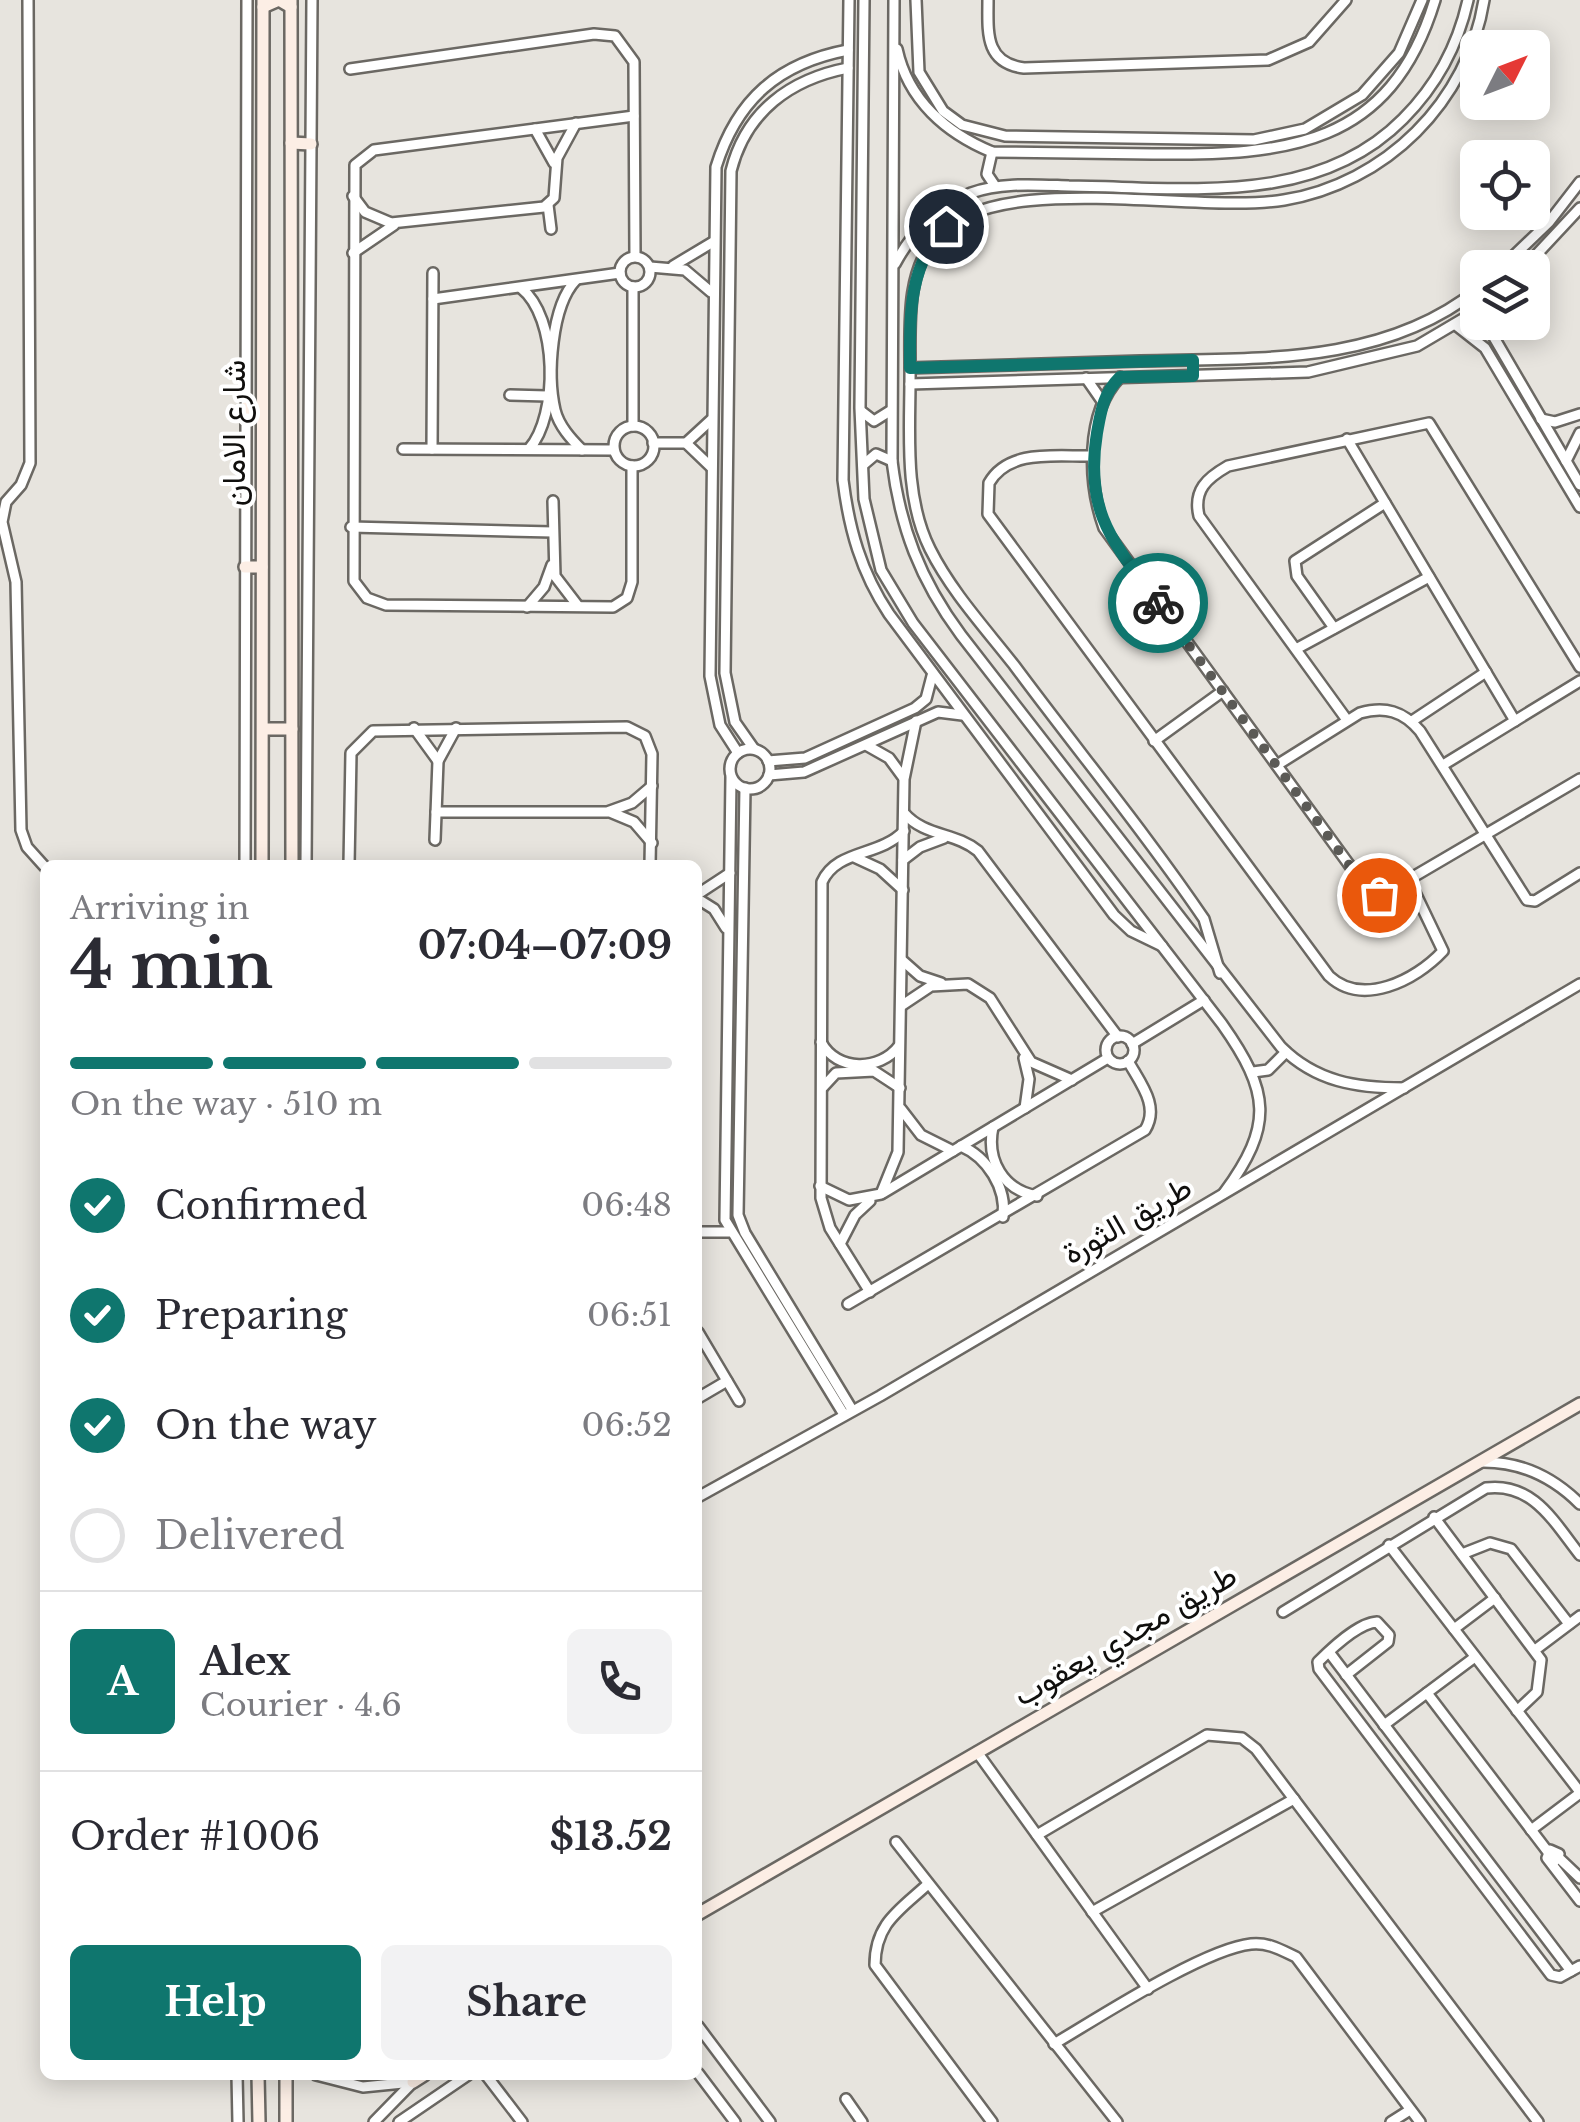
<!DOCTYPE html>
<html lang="en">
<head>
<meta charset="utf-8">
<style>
	body { margin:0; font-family:"Libre Baskerville",Vazirmatn,serif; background:#f2f2f3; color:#2b2b33; height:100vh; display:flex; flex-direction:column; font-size:38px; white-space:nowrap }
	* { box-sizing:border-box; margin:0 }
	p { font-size:32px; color:#7c7c81 }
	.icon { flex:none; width:55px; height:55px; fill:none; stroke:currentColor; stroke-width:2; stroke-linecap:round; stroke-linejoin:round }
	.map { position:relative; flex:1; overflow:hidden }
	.panel { position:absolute; left:40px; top:860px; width:662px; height:1220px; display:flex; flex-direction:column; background:#fff; border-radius:15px; box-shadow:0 5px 25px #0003 }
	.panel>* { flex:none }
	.needle { width:65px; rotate:48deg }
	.controls { position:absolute; left:1460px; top:30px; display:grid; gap:20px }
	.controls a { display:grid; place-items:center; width:90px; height:90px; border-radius:15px; background:#fff; box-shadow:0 5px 25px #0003; font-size:50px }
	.pin { position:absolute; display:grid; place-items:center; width:85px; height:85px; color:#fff; margin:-42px; border:5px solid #fff; border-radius:50%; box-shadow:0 2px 10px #0007 }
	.courier { position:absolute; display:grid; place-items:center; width:100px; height:100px; margin:-50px; border:8px solid #0f766e; border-radius:50%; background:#fff; color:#222; box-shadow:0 2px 12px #0007 }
	.overview em { font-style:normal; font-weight:700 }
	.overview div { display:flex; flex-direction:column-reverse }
	.overview { display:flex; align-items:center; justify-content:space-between; height:170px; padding:0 30px }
	h1 { font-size:65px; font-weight:700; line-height:75px }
	.bar { display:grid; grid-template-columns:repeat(4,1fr); gap:15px 10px; align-content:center; height:120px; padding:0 30px }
	.bar i { height:12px; border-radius:8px; background:#e1e1e2 }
	.bar .active { background:#0f766e }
	.bar p { grid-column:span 4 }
	.line { display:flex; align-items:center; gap:25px; padding:0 30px; border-top:2px solid #e1e1e2 }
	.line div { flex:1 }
	.round { display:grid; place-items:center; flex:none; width:105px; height:105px; border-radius:15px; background:#f2f2f3 }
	ol { padding:0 30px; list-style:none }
	li { display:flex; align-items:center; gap:30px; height:110px }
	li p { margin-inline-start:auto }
	li .icon { padding:10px; border-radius:50%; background:#0f766e; color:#fff; stroke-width:4 }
	li:last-child { color:#7c7c81 }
	li i { width:55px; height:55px; border:5px solid #e1e1e2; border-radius:50% }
	.cta { display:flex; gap:20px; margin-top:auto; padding:20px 30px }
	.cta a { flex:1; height:115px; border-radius:15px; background:#0f766e; color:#fff; font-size:40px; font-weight:700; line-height:115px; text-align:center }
	.cta a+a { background:#f2f2f3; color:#2b2b33 }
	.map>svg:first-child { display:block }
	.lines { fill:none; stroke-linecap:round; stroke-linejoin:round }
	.street-casing { stroke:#6b6863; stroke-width:14 }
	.secondary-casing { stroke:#6b6863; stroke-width:16 }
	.street { stroke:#fff; stroke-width:9 }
	.secondary { stroke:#fceee5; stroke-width:11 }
	.done { stroke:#5b5a56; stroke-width:10; stroke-dasharray:0 18 }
	.route { stroke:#0f766e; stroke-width:12 }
	.labels { text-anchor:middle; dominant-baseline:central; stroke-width:8; stroke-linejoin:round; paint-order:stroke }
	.street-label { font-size:32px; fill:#100f0d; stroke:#fff }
</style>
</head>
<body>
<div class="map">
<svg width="1580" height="2122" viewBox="0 0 1580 2122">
	<rect width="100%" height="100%" fill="#e7e4de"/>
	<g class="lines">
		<!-- street casing -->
		<g class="street-casing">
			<g id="street">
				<path d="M28 0 30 463 21 485 6 502 2 522 16 582 21 830 27 847 45 867"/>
				<path d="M849 0 843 480C849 529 861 572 889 614L1114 915 1131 931 1162 946"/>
				<path d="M864 0 860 408 864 499 881 570 913 623 1222 1024C1270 1092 1274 1125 1224 1193"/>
				<path d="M894 0 892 461C900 527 920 580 961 635L1281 1047C1316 1082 1357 1088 1404 1088"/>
				<path d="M916 0 919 72 943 111 962 125 1005 136 1254 140 1305 129 1362 95 1399 53 1422 0"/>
				<path d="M988 0C988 31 984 63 1024 68L1268 60 1309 42 1346 0"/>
				<path d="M897 49C908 100 946 133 992 152 1045 153 1099 153 1153 154 1286 155 1390 148 1435 0"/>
				<path d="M350 69 594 34 615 36 634 62 635 256"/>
				<path d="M535 129 554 163"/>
				<path d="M992 152 987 174 995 186"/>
				<path d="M353 196 365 212 391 223 544 207 554 198 557 158 576 123"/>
				<path d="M548 205 551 229"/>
				<path d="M353 253 394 225"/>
				<circle cx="635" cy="272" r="15"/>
				<path d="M895 264C912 232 936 207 971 193 1001 182 1037 185 1069 186 1183 187 1315 208 1403 119 1436 86 1458 45 1468 0"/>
				<path d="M673 266 713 242"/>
				<path d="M650 267 685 270 711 292"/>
				<path d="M1501 268 1549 222 1580 182"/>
				<path d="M1524 268 1580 208"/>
				<path d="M576 280C551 306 547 376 555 410 559 426 571 439 582 450"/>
				<path d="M521 288C558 317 559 415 529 449"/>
				<path d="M433 299 620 273"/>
				<path d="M1485 322 1580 485"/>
				<path d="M1457 326 1485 348 1580 507"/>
				<path d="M910 368C987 366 1064 363 1140 361 1256 358 1382 366 1478 289"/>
				<path d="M1120 377C1085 413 1088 483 1104 528L1369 892 1384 894 1580 779"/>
				<path d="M1086 378 1102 401"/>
				<path d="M910 384 1308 372 1417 346 1478 310"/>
				<path d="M510 395 547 396"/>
				<path d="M861 411 874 421 890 411"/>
				<path d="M1541 419 1555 422 1580 414"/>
				<path d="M633 426V287"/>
				<circle cx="634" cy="446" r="20"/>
				<path d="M1347 439 1515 721"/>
				<path d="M653 443H686L711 420"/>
				<path d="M686 443 711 467"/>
				<path d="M403 449 614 450"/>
				<path d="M432 449 433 273"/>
				<path d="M1093 456C1058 457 1009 448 989 483L988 514 1329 976C1362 1007 1415 981 1443 951L1409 880"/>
				<path d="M1566 461 1580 433"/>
				<path d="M863 465 876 454 892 461"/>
				<path d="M632 466V582L627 598 613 607 386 605 367 598 354 581 355 165 374 150 634 116"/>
				<path d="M553 501 555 576 578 606"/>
				<path d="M351 527 553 532"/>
				<path d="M527 607 544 587 552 565"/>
				<path d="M1334 628 1297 576 1295 561 1385 503"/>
				<path d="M1296 649 1429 577"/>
				<path d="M1347 720 1199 516C1193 490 1207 478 1228 466L1429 423 1580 667"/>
				<path d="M1412 721 1486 672"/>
				<path d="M414 728 438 761"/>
				<path d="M1154 741 1223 691"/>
				<path d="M866 745 889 758 903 777"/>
				<path d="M754 749 735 722 725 673 731 171C746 111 791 79 848 68"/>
				<circle cx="750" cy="769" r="20"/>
				<path d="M738 753 720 725 710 676 716 167C737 99 779 63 848 50"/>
				<path d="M768 761 805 758 915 708 926 699 932 676"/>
				<path d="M1277 765 1360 713C1385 706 1403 711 1420 731L1527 900 1535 901 1580 873"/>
				<path d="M1443 765 1580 681"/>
				<path d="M769 775 804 772 938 712 962 715"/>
				<path d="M731 777 725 1220 843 1413"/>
				<path d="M745 788 738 1215 745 1233 851 1408"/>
				<path d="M436 812H607L632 803 652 786"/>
				<path d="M610 812 634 822 652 843"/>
				<path d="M904 813C925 837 955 832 978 851L1118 1037"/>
				<path d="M435 840 438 761 456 728"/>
				<path d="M854 857 880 869 903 890"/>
				<path d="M903 860 920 847 944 838"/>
				<path d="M245 865 247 0"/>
				<path d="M306 865 312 0"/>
				<path d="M349 865 351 753 373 731 627 727 645 736 652 754 650 865"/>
				<path d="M698 894 730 873"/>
				<path d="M698 899 714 909 726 928"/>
				<path d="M903 961 920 976 941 983"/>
				<path d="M1220 973 1204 919C1145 832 1077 750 1014 665 985 628 951 591 930 549 902 493 911 424 910 363 910 321 907 274 934 240 991 167 1195 215 1284 200 1334 192 1381 167 1416 132 1452 96 1476 50 1484 0"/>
				<path d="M901 1006 931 986 968 984 990 998 1031 1062 1072 1080"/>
				<circle cx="1120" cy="1050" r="14"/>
				<path d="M821 1042C837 1072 880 1071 899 1046"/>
				<path d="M1132 1044 1204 1000"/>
				<path d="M1024 1058 1029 1079 1025 1108"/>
				<path d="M1253 1072 1268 1070 1286 1052"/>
				<path d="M823 1087 836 1073 874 1071 900 1088"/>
				<path d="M901 1109 921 1135 953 1151"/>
				<path d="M993 1127C986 1160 1003 1190 1037 1196"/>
				<path d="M961 1146C987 1157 1007 1188 1003 1217"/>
				<path d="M820 1186 849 1200 881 1194 898 1152 904 779 916 721"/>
				<path d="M883 1193 1108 1058"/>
				<path d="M698 1232H729"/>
				<path d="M840 1244 855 1215 870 1201"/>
				<path d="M870 1292 830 1228 821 1198 822 882C837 849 879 857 904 831"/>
				<path d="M848 1304 1145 1130C1160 1106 1140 1083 1128 1061"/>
				<path d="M698 1332 739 1401"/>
				<path d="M698 1398 727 1381"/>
				<path d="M1480 1462C1520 1461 1552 1476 1580 1504"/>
				<path d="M698 1497 880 1396 1580 984"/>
				<path d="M1434 1517 1541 1660 1537 1692 1517 1711"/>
				<path d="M1389 1545 1580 1792"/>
				<path d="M1462 1554 1490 1543 1511 1549 1569 1624"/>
				<path d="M1283 1612 1486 1488C1533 1482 1554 1522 1580 1555"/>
				<path d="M1454 1629 1495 1598"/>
				<path d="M1535 1650 1580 1616"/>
				<path d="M1329 1652 1571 1971"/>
				<path d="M1346 1675 1388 1642 1389 1635 1377 1622C1358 1623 1332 1648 1318 1662L1319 1669 1551 1975 1560 1977 1580 1966"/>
				<path d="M1427 1693 1548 1852"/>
				<path d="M1384 1725 1475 1657"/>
				<path d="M977 1752 1148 1989"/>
				<path d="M1531 1830 1580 1793"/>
				<path d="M1037 1835 1207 1735 1242 1738 1256 1749 1538 2122"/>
				<path d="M896 1842 1117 2122"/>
				<path d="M1559 1858 1580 1878"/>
				<path d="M1554 1862 1559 1854 1550 1850 1547 1858 1580 1901"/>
				<path d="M928 1884C900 1910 875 1923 875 1965L992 2122"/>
				<path d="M1092 1912 1294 1799"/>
				<path d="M698 2026 770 2122"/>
				<path d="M1054 2044C1098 2018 1204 1949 1251 1944 1268 1942 1281 1950 1296 1957L1420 2122"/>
				<path d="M698 2073 735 2122"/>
				<path d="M237 2075 238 2122"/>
				<path d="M316 2075 363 2087 413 2082"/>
				<path d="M486 2075 522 2122"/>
				<path d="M846 2099 862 2122"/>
				<path d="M374 2122 411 2084"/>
				<path d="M399 2122 468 2075"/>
				<path d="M1391 2122 1410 2110"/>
			</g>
		</g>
		<!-- secondary casing -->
		<g class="secondary-casing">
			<g id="secondary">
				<path d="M291 0 292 865"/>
				<path d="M263 7 279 0 291 7"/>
				<path d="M291 143 311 144"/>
				<path d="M246 408 261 409"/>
				<path d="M245 567H262"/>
				<path d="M263 729H292"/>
				<path d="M262 865 263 0"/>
				<path d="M698 1914 1580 1404"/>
				<path d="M258 2075 259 2122"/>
				<path d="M413 2082 424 2075"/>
				<path d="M286 2122V2075"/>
			</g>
		</g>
		<!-- street -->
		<use href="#street" class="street"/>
		<!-- secondary -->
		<use href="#secondary" class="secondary"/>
	</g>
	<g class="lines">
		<!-- done -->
		<path class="done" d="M1158 603 1366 888 1379 895"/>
		<!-- route -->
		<path class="route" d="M946 226C908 266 910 315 910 368L1193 360V376L1120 377C1103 394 1101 411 1097 433 1084 513 1114 543 1158 603"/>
	</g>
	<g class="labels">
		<!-- street labels -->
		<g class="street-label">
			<text transform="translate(234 433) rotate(-90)">شارع الامان</text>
			<text transform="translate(1127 1220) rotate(-30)">طريق الثورة</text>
			<text transform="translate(1125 1635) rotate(-30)">طريق مجدي يعقوب</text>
		</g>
	</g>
</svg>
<div class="controls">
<a><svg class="needle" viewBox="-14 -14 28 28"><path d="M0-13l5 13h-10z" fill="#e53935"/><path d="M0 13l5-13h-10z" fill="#7c7c81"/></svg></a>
<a><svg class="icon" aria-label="locate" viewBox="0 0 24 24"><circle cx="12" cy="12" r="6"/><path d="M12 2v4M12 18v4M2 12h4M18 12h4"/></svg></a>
<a><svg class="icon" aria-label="layers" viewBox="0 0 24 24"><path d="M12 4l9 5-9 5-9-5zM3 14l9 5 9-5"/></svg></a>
</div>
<div class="pin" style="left:1379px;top:895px;background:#ea580c"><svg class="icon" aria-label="bag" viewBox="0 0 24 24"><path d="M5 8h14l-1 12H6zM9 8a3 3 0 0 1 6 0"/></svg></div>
<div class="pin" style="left:946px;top:226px;background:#1f2937"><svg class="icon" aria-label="home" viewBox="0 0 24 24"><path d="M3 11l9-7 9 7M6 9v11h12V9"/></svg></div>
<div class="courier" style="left:1158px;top:603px"><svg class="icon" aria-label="bike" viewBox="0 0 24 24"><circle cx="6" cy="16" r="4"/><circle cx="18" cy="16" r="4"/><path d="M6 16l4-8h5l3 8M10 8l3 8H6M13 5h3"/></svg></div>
<section class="panel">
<div class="overview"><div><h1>4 min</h1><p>Arriving in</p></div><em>07:04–07:09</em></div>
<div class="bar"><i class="active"></i><i class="active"></i><i class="active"></i><i></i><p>On the way · 510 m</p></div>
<ol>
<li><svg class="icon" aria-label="check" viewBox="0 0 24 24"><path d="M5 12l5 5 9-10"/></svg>Confirmed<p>06:48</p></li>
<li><svg class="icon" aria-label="check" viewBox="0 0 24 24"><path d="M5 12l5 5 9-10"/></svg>Preparing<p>06:51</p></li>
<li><svg class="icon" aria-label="check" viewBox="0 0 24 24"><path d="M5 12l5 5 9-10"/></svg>On the way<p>06:52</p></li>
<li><i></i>Delivered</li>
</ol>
<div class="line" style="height:180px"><b class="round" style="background:#0f766e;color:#fff">A</b><div><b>Alex</b><p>Courier · 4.6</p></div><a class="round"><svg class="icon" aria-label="phone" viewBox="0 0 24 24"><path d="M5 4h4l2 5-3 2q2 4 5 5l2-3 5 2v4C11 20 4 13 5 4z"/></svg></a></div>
<div class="line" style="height:130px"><div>Order #1006</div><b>$13.52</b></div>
<div class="cta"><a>Help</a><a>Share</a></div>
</section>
</div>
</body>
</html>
